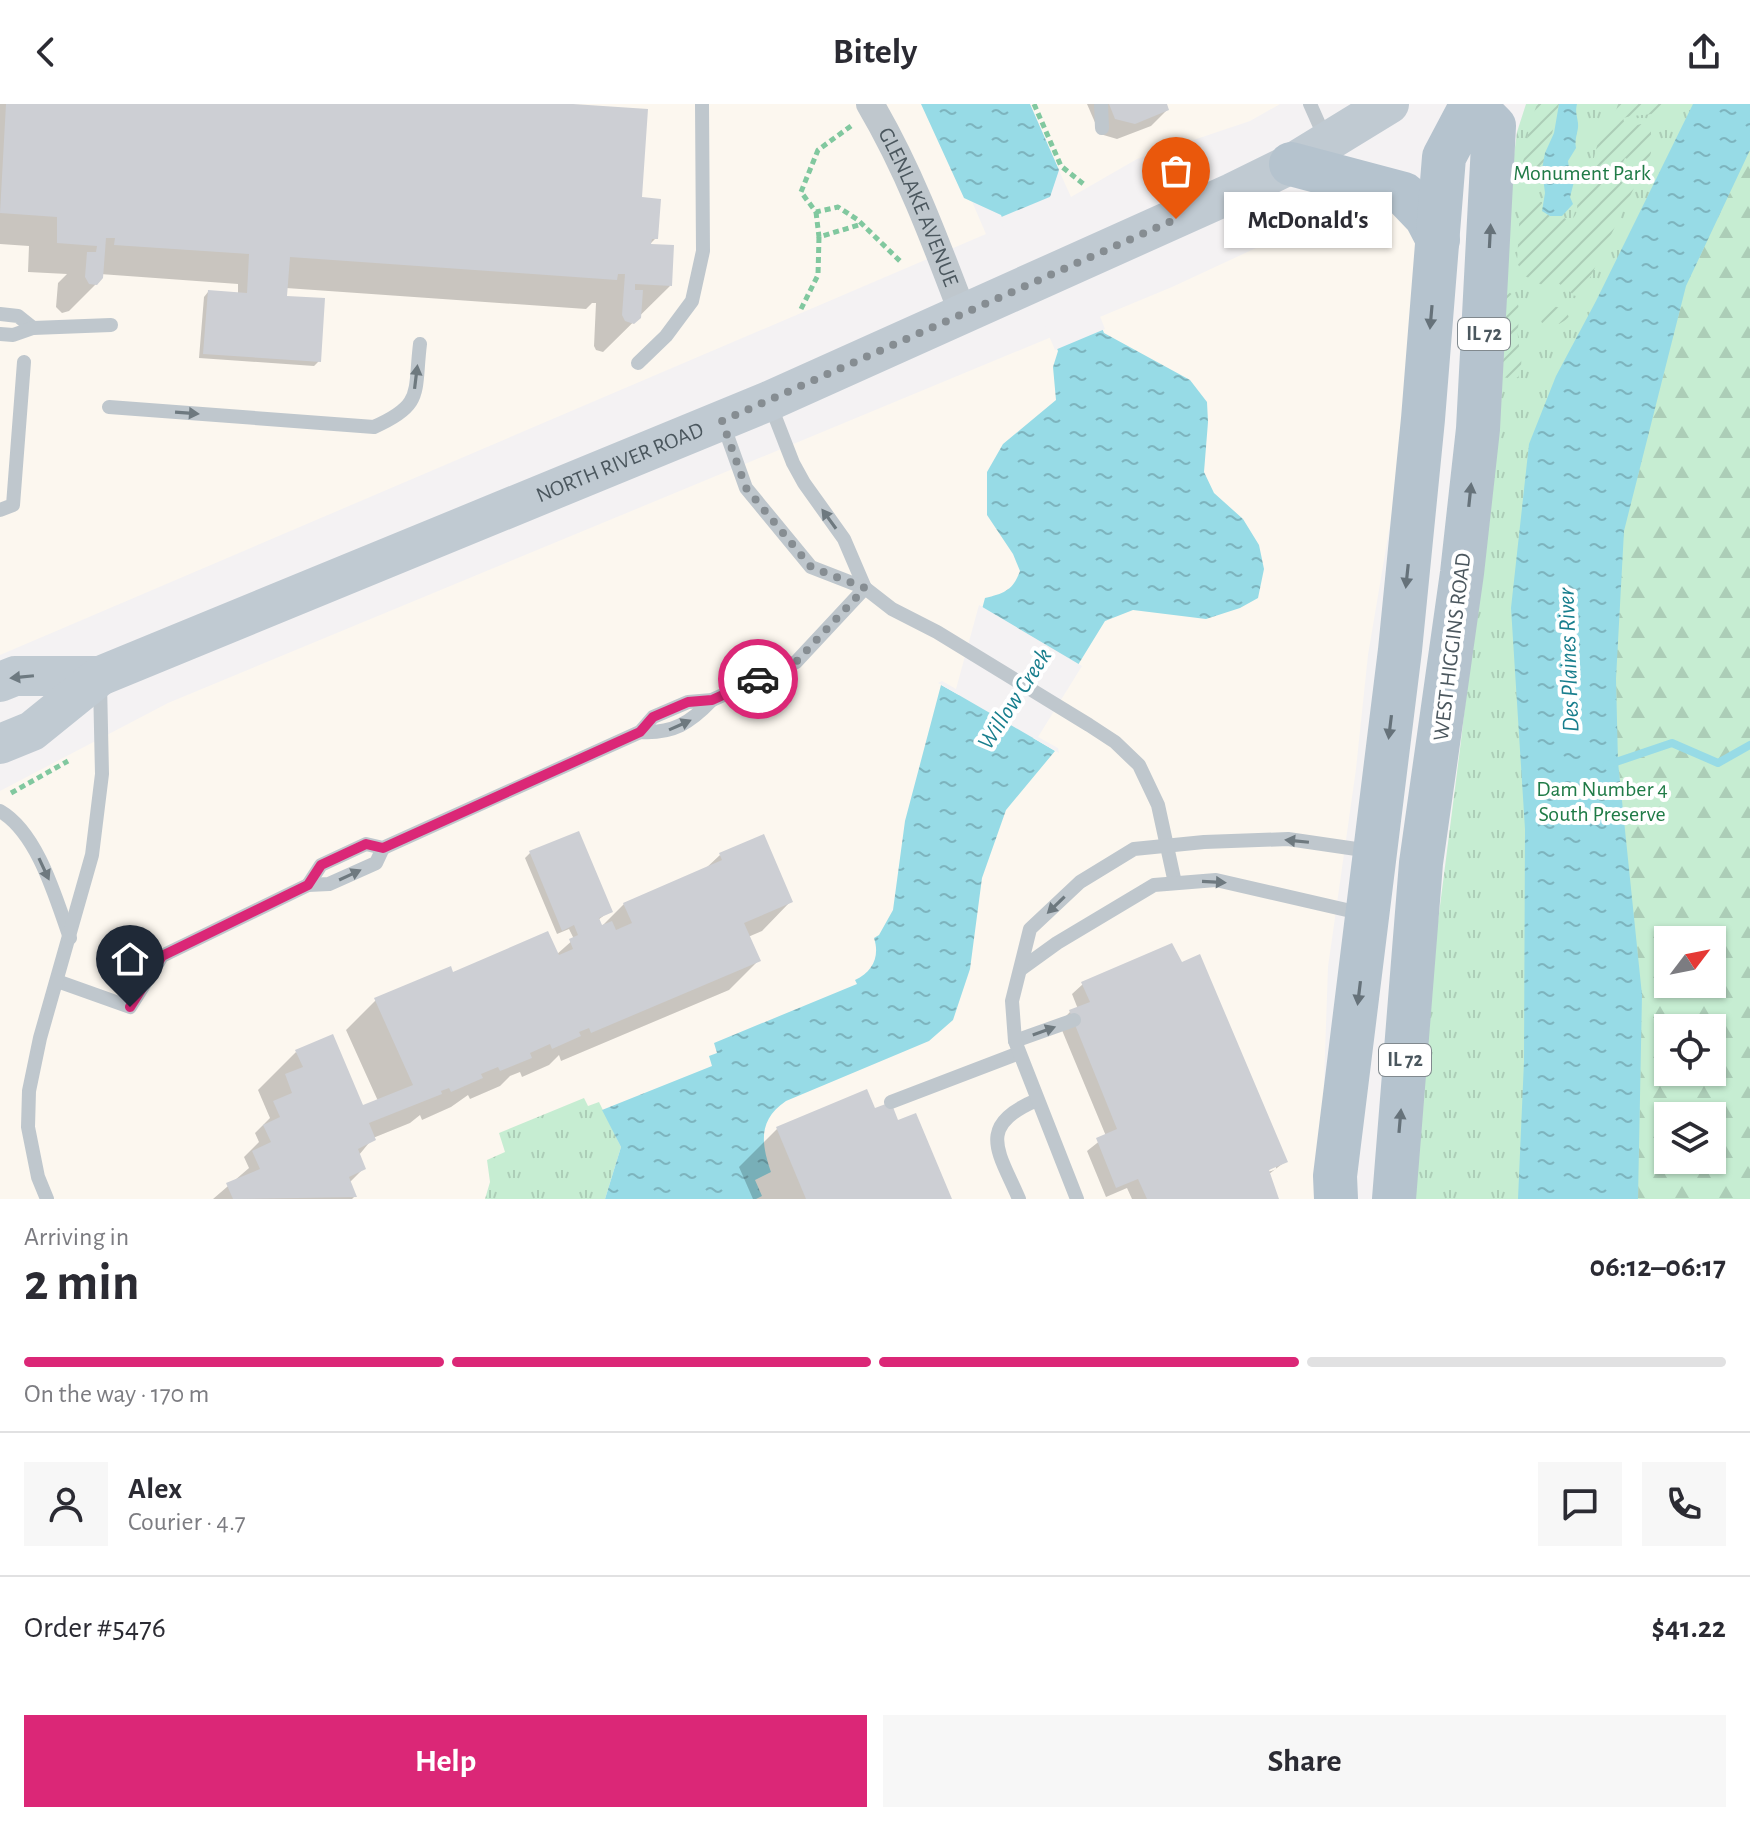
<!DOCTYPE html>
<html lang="en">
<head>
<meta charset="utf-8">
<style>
	body { margin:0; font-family:"Alegreya Sans",sans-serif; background:#f7f7f7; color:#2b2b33; height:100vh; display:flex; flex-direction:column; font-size:30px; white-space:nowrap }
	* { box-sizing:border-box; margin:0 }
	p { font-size:26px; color:#7c7c81 }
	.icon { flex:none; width:44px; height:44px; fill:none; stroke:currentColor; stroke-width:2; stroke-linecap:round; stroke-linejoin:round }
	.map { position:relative; height:1095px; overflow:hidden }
	.sheet { display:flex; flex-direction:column; background:#fff; flex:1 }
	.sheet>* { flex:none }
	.needle { width:52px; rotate:58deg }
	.fabs { position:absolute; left:1654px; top:822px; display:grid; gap:16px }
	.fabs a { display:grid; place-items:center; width:72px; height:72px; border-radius:0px; background:#fff; box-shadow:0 2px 6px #0004; font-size:40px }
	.pin { position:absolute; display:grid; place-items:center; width:68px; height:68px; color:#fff; margin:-82px -34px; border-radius:50% 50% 50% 0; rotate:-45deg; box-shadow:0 0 8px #0007 }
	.pin .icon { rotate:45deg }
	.courier { position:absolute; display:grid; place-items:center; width:80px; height:80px; margin:-40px; border:6px solid #db2777; border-radius:50%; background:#fff; color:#222; box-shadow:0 2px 10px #0007 }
	.bubble { position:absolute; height:56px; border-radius:0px; background:#fff; box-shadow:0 2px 6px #0004; font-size:26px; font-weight:700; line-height:56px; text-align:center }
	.headline em { font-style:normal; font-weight:700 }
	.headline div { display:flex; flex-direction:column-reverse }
	.headline { display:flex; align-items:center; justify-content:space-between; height:136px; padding:0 24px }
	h1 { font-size:52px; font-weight:700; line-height:60px }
	.bar { display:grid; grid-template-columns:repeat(4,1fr); gap:12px 8px; align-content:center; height:96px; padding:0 24px }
	.bar i { height:10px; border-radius:6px; background:#e1e1e2 }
	.bar .current { background:#db2777 }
	.bar p { grid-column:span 4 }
	.line { display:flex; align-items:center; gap:20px; padding:0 24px; border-top:2px solid #e1e1e2 }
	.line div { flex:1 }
	.round { display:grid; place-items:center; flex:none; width:84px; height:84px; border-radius:0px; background:#f7f7f7 }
	.button { display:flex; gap:16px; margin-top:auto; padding:16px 24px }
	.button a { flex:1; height:92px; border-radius:0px; background:#db2777; color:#fff; font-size:32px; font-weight:700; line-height:92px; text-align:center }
	.button a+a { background:#f7f7f7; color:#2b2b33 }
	header { display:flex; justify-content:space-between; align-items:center; height:104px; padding:0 24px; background:#fff; font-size:36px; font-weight:700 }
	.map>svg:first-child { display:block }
	.commercial { fill:#fcf7ef }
	.grass { fill:url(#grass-tufts); fill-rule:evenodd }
	.forest { fill:url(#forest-firs); fill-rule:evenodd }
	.garden { fill:url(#garden-furrows) }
	.water { fill:url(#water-ripples) }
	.pier { fill:#f4f2f3 }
	.shadow { fill:#0003; fill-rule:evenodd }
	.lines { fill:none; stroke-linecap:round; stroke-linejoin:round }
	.stream { stroke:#97dbe6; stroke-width:8 }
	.building { fill:#cdcfd4 }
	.path { stroke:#81c89f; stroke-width:5; stroke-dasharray:6 4; stroke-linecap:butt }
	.lane { stroke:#bfc7cd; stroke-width:14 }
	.street { stroke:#bfc7cd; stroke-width:28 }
	.secondary { stroke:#c0cad2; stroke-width:40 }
	.primary { stroke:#b5c3ce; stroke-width:44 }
	.oneway { fill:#66727a }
	.oneway2 { fill:#6e797f }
	.oneway3 { fill:#6e7a81 }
	.done { stroke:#868d92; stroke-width:8; stroke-dasharray:0 14.4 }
	.route { stroke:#db2777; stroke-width:10 }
	.labels { text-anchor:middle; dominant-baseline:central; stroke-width:8; stroke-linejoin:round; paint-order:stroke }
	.shield { fill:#fff; stroke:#81898e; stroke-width:2 }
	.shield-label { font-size:20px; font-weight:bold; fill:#4b575e }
	.park-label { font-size:22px; fill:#207b47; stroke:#fff }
	.street-label { font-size:22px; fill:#4b575e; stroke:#fff }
	.water-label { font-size:24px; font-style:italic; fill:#187e8d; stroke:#fff }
</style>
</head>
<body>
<header><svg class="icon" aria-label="back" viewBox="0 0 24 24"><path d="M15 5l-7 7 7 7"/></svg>Bitely<svg class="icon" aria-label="share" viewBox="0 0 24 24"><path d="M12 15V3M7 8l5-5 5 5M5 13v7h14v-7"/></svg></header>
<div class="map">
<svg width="1750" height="1095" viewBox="0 0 1750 1095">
	<defs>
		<pattern id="grass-tufts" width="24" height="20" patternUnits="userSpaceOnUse" patternTransform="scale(2)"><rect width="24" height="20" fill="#c6edd2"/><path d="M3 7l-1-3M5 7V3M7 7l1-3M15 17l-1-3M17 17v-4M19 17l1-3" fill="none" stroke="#accdb7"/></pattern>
		<pattern id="forest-firs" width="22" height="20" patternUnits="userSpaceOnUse" patternTransform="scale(2)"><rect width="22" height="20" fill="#c6edd2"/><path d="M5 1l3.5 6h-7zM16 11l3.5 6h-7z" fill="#accdb7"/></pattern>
		<pattern id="garden-furrows" width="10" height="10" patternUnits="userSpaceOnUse" patternTransform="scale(2)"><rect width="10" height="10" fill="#c6edd2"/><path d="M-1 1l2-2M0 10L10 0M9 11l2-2" fill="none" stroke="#accdb7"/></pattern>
		<pattern id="water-ripples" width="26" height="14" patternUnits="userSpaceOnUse" patternTransform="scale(2)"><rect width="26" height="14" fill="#97dbe6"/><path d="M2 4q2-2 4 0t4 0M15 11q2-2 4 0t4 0" fill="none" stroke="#7db4be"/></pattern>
	</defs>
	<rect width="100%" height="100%" fill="#f4f2f3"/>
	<!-- commercial -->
	<g class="commercial">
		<path d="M0 0H930L986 130 0 551Z"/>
		<path d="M1029 0H1280L1250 17 1137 55 1071 93Z"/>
		<path d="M1377 100 1406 117 1419 148 1411 296 1368 551 1356 665 1328 863 1320 1095H0V687L168 599 1172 183 1327 111Z"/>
	</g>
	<!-- grass -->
	<g class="grass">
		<path d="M1526 0H1750V1095H1412L1422 943 1461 637 1499 296 1512 66 1517 28ZM1668 836H1712V880H1668ZM1668 924H1712V968H1668ZM1668 1012H1712V1056H1668Z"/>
		<path d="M584 994 588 1002 599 998 621 1043 605 1095H485L490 1078 487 1056 505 1048 499 1029Z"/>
	</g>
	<!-- forest -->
	<path class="forest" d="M1750 46V1095H1638L1642 891 1618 658 1616 575 1624 427 1686 182ZM1668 836H1712V880H1668ZM1668 924H1712V968H1668ZM1668 1012H1712V1056H1668Z"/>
	<!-- garden -->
	<g class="garden">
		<path d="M1537 0H1559L1543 68C1539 77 1529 74 1521 70L1529 24Z"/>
		<path d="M1618 0H1670C1658 14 1640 9 1623 14L1626 24 1641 20 1651 21V49L1645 63 1625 54 1615 75 1634 84 1582 190 1575 192 1557 178 1542 181 1525 172 1517 159 1520 103 1531 97 1542 98V107L1550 112H1562L1569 118C1576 112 1578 108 1577 100 1593 79 1591 56 1600 33 1605 21 1615 13 1618 0Z"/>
		<path d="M1505 186C1526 195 1517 216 1518 234 1519 248 1525 258 1518 273L1511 275 1500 272Z"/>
		<path d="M1548 201 1566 205 1569 214 1559 220 1542 219 1537 208 1541 203Z"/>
	</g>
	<!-- water -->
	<g class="water">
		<path d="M921 0H1030L1059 66 1050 93 1104 229 1190 276 1207 298 1208 318 1204 368 1214 389 1243 415 1259 441 1264 465 1258 494 1240 504 1206 515 1133 506 1105 517 1033 634 1055 647 1006 706 982 774 970 865 953 916 929 937 786 997C758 1016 761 1039 771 1068L755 1076 762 1092 756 1095H605L621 1043 602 1006 712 962 709 952 717 949 714 939 857 880 855 876C873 868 880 852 874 834L879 831 893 806 905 717 941 581 959 591 985 494C1005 489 1013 486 1020 467L1013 450 987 411V368L1003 340 1056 296 1053 263 1058 247 1001 111 964 94Z"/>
		<path d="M1559 0H1577C1575 8 1577 11 1578 19 1579 27 1574 34 1576 44L1568 57 1570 71 1575 74 1570 93 1573 100 1562 112H1550L1542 107 1545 89 1542 65 1545 49 1554 29Z"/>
		<path d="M1693 0H1750V46L1686 182 1624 427 1616 575 1618 658 1642 891 1638 1095H1518L1524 957 1525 725 1511 504 1529 340 1556 272 1596 197Z"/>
	</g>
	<!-- pier -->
	<g class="pier">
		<path d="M1052 92 1105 225 1055 246 999 114Z"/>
		<path d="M979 501 1082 562 1038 633 1058 644 1059 649 938 579 942 577 956 585Z"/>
	</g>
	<!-- shadow -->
	<g class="shadow">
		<path d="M0 0H571L640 95 656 134 648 142 670 182 603 248 596 246 594 242 596 199H592L586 205 286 184 285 191 319 257 314 262 199 254 204 193 208 188 238 190V180L100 170 99 177 69 207 62 209 56 203 58 179 67 170 28 168 29 142 0 140Z"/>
		<path d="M1087 0H1164L1167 6 1151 22 1117 35 1100 30Z"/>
		<path d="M578 729 610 807 598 816 601 823 624 800 705 765 720 751 791 797 762 827 748 833 758 857 729 886 561 957 559 951 549 961 522 973 520 968 510 972 500 982 470 995 468 991 451 1003 422 1016 420 1011 410 1019 373 1034 359 1051 364 1064 349 1079 355 1092 352 1095H213L249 1064 244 1053 259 1038 255 1029 270 1014 258 986 296 948 362 1005 378 997 346 926 376 896 452 870 556 851 574 835 569 825 557 830 525 754 530 749Z"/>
		<path d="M1083 880 1286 1057 1269 1070 1276 1095H1132L1127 1084 1106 1093 1087 1047 1106 1032 1059 919 1070 908 1078 905 1072 890ZM1276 1061V1065L1261 1071Z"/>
		<path d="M874 1007 897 1018 950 1095H753L739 1063 777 1025Z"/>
	</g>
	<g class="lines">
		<!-- stream -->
		<path class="stream" d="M1607 661 1672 639 1718 659 1750 641"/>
	</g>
	<!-- building -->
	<g class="building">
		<path d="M6 0H573L648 5 642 93 661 95 658 135H652L651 140 674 141 672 182 635 180V186H643L641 214 634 220 625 217 622 211 625 170H618L617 176 290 153 287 192 325 194 321 258 203 250 208 186 247 189 249 150 114 141 115 134H106L103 174 97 181 89 180 85 173 87 148H96L97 142 57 139V113L0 109Z"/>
		<path d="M1109 0H1167L1169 6 1135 20 1115 15Z"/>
		<path d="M579 727 613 808 599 814 602 821 612 817 616 826 632 819 623 799 722 756 719 749 764 730 793 798 744 819 761 857 591 929 589 924 579 928 581 932 552 945 550 940 530 949 532 954 500 967 498 963 481 970 483 974 451 988 449 984 441 987 442 990 369 1019 376 1036 358 1045 366 1065 349 1073 357 1093 233 1095 226 1079 260 1065 252 1047 271 1038 263 1021 280 1013 273 997 292 989 285 970 303 963 295 946 333 930 363 1001 413 981 374 894 451 862 453 868 548 827 559 851 573 845 569 835 578 831 574 821 562 827 529 747Z"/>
		<path d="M1172 839 1182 858 1200 850 1288 1058 1269 1066 1279 1095H1147L1138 1075 1116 1084 1096 1034 1117 1025 1069 906 1090 898 1081 878Z"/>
		<path d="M867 985 875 1004 891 998 898 1016 916 1009 952 1095H806L776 1023Z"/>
	</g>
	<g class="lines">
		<!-- path -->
		<g class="path">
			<path d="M1034 0 1061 62 1086 82"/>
			<path d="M851 22 818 46 801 88 816 108 838 103 858 116 902 159"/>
			<path d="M816 108 819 133 862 120"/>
			<path d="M801 205 818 171 819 133"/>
			<path d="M11 689 68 657"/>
		</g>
		<!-- lane -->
		<g class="lane">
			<path d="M1101 0 1102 24"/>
			<path d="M1310 0 1326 36"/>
			<path d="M0 210 18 212 33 224"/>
			<path d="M0 230 13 231 33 224 111 221"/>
			<path d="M638 259 666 232 692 197 703 147 702 0"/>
			<path d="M770 300 793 359 804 379 844 435 865 484"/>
			<path d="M109 303 374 323C424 301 414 289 420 240"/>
			<path d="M722 317 746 384 811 463 865 484 892 505 937 528 1089 621 1115 638 1139 661 1158 701 1175 779"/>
			<path d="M0 406 13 401 24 258"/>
			<path d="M640 628C673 630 690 619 712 596"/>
			<path d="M0 707C38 729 56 795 70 834"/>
			<path d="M308 781 321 761 366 740 383 744 640 628 653 613 688 598 712 596 796 558 865 484"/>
			<path d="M1021 865 1057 839 1154 781 1216 776 1364 810"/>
			<path d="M57 877 130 903 162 852 308 781 329 780 376 759 383 744"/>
			<path d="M1015 937 1074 916"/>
			<path d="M891 998 1019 949"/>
			<path d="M47 1095 38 1073 28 1023 29 987 40 934 92 751 102 670 100 579"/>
			<path d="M1019 1095C999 1048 975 1022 1037 996"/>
			<path d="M1077 1095 1015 937 1012 897 1030 825 1080 778 1134 745 1204 738 1288 735 1370 747"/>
		</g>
		<!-- street -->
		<path class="street" id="s1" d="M870 0C909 66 936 139 963 210"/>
		<!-- secondary -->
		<g class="secondary">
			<path d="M0 578 15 572H100"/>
			<path id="s2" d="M0 640 32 627 100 572 769 297 1232 89 1291 60 1389 0"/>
		</g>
		<!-- primary -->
		<g class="primary">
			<path d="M1291 60 1404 90 1426 113 1438 136"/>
			<path d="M1336 1095 1335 1072 1400 546 1423 315 1444 53 1472 0 1494 22 1478 325 1462 469 1421 759 1394 1095"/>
		</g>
	</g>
	<!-- one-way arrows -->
	<defs><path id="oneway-solid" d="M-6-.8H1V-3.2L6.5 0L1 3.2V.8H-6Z" transform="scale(2)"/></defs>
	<g class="oneway">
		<use href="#oneway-solid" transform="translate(1490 132) rotate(-87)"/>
		<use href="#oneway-solid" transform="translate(1431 213) rotate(95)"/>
		<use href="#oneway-solid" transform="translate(1470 391) rotate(-84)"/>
		<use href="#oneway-solid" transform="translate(1407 472) rotate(96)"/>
		<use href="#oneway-solid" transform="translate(1390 623) rotate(97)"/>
		<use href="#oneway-solid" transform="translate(1359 889) rotate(97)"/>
		<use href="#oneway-solid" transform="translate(1400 1017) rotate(-85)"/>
	</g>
	<g class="oneway2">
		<use href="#oneway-solid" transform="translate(416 273) rotate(-83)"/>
		<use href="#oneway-solid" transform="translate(187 309) rotate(4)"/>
		<use href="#oneway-solid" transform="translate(829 415) rotate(-126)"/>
		<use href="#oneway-solid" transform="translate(680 621) rotate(-24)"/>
		<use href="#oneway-solid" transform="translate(1297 737) rotate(-174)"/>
		<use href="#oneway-solid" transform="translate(44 765) rotate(65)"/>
		<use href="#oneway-solid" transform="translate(350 771) rotate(-25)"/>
		<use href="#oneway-solid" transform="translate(1214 778) rotate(3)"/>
		<use href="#oneway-solid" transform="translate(1056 801) rotate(136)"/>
		<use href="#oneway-solid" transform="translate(1044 927) rotate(-20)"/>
	</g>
	<use class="oneway3" href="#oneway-solid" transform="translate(22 573) rotate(174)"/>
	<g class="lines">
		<!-- done -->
		<path class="done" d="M758 575 796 558 865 484 811 463 746 384 722 317 1176 115"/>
		<!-- route -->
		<path class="route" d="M130 903 162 852 308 781 321 761 366 740 383 744 640 628 653 613 688 598 712 596 758 575"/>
	</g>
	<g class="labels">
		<!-- shield labels -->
		<g class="shield">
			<rect x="1458" y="214" width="52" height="32" rx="6"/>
			<rect x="1379" y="940" width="52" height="32" rx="6"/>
		</g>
		<g class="shield-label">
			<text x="1484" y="230">IL 72</text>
			<text x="1405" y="956">IL 72</text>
		</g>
		<!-- park labels -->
		<g class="park-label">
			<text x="1582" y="69">Monument Park</text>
			<text x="1602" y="685">Dam Number 4<tspan x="1602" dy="25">South Preserve</tspan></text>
		</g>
		<!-- street labels -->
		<g class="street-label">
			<text stroke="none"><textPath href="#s1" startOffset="114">GLENLAKE AVENUE</textPath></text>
			<text stroke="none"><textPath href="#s2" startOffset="684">NORTH RIVER ROAD</textPath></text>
			<text transform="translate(1452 543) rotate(-83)">WEST HIGGINS ROAD</text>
		</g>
		<!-- water labels -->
		<g class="water-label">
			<text transform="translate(1569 556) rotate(-92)">Des Plaines River</text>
			<text transform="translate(1015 595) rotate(-57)">Willow Creek</text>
		</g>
	</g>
</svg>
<div class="fabs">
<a><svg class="needle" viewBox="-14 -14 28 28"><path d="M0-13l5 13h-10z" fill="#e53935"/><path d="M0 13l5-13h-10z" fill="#7c7c81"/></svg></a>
<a><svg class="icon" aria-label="locate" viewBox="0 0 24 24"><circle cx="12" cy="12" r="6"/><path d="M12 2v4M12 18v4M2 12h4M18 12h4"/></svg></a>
<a><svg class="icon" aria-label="layers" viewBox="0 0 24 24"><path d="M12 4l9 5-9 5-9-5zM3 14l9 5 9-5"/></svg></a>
</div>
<div class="pin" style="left:1176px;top:115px;background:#ea580c"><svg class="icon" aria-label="bag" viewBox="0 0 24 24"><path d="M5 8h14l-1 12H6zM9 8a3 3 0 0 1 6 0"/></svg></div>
<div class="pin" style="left:130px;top:903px;background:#1f2937"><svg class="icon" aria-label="home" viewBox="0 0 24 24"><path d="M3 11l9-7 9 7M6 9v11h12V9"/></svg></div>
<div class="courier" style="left:758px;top:575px"><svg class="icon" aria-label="car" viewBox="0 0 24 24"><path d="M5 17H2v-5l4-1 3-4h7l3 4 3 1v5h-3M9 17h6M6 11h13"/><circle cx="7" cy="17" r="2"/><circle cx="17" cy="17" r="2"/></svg></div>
<div class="bubble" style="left:1224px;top:88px;width:168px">McDonald's</div>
</div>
<section class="sheet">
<div class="headline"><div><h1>2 min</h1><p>Arriving in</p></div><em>06:12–06:17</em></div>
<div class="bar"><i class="current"></i><i class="current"></i><i class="current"></i><i></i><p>On the way · 170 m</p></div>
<div class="line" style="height:144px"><a class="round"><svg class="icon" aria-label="person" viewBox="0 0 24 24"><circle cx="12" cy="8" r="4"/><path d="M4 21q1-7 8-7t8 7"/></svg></a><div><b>Alex</b><p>Courier · 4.7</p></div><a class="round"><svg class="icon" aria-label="chat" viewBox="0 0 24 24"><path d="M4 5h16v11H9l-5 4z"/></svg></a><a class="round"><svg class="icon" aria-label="phone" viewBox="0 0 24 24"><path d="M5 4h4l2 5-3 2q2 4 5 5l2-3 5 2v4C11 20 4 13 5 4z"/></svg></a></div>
<div class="line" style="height:104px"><div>Order #5476</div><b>$41.22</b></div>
<div class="button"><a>Help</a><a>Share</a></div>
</section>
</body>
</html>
